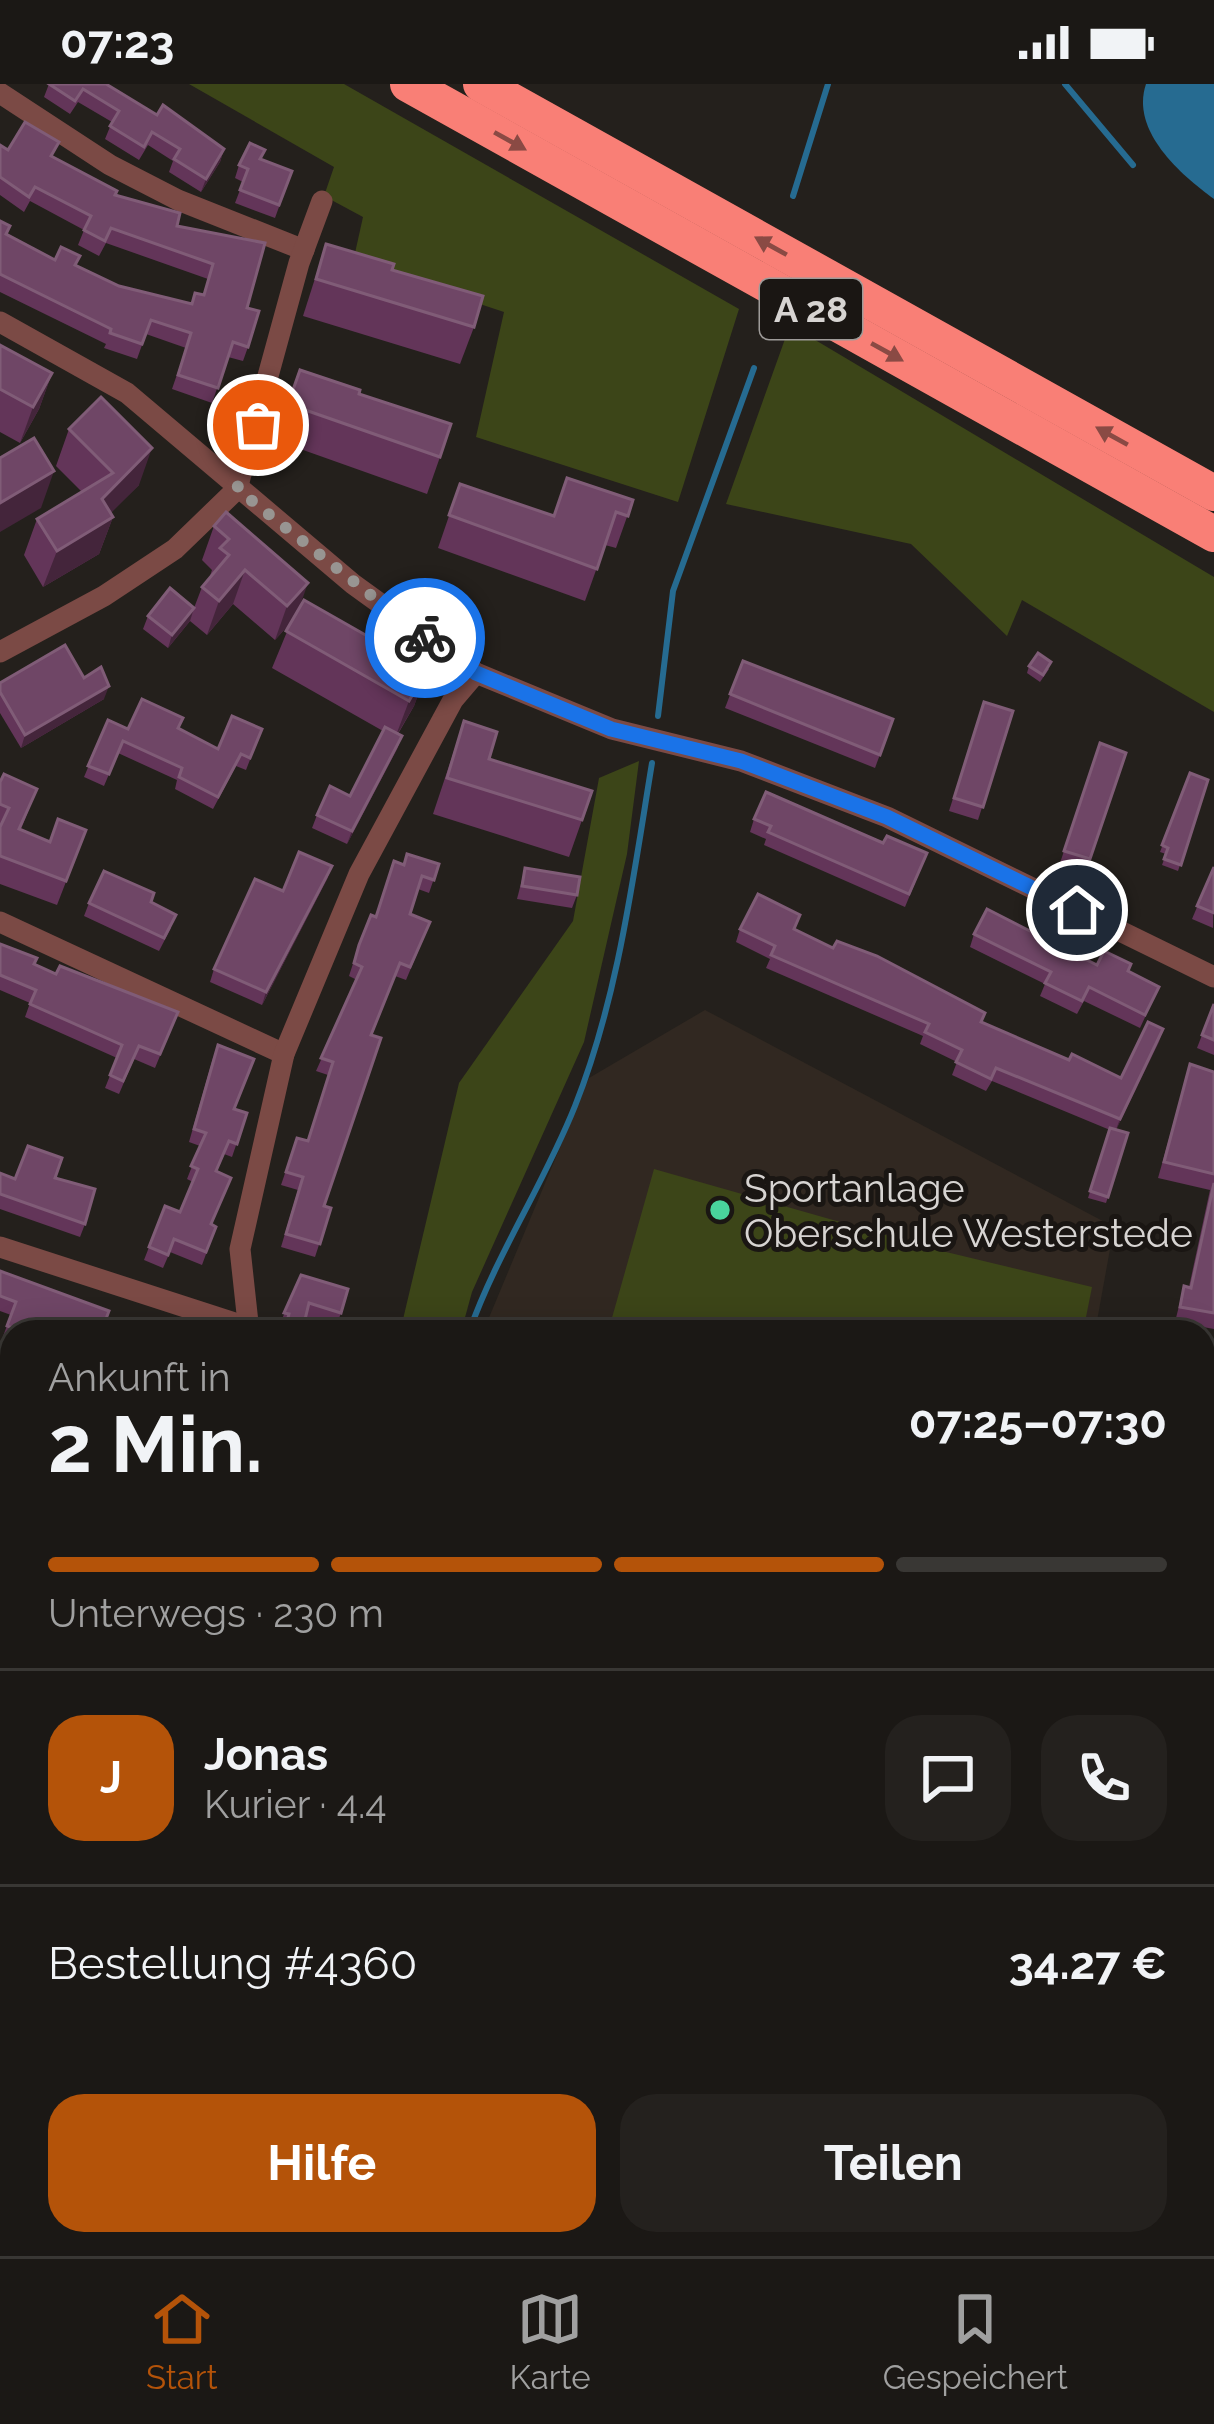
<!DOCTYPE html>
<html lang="de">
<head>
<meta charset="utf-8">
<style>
	body { margin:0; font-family:Raleway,sans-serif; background:#24211e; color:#f1f3f6; height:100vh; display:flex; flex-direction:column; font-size:45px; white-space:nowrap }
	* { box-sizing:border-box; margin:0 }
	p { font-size:39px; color:#a0a0a0 }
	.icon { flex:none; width:66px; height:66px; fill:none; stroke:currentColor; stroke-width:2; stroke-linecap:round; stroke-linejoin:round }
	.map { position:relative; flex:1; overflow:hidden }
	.sheet { position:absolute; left:0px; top:1236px; width:1215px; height:936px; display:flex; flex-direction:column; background:#1b1815; border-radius:36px 36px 0 0; box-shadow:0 6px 30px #0003,0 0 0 3px #393734 }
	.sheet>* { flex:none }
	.pin { position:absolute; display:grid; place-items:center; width:102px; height:102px; color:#fff; margin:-51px; border:6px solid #fff; border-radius:50%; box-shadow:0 3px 12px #0007 }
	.courier { position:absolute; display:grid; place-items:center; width:120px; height:120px; margin:-60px; border:9px solid #1a73e8; border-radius:50%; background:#fff; color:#222; box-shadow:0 3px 15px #0007 }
	.summary em { font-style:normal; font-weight:700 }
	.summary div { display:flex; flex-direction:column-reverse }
	.summary { display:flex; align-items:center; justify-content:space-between; height:204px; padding:0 48px }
	h1 { font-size:78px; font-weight:700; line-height:90px }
	.bar { display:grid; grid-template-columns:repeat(4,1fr); gap:18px 12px; align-content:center; height:144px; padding:0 48px }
	.bar i { height:15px; border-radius:9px; background:#393734 }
	.bar .current { background:#b45309 }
	.bar p { grid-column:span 4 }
	.line { display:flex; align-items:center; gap:30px; padding:0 48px; border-top:3px solid #393734 }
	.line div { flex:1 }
	.round { display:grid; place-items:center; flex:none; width:126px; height:126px; border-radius:36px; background:#24211e }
	.action { display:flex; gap:24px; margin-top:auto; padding:24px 48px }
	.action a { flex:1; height:138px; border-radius:36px; background:#b45309; color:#fff; font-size:48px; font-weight:700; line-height:138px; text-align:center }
	.action a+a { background:#24211e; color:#f1f3f6 }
	.status { display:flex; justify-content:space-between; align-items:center; height:84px; padding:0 60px; background:#1b1815; direction:ltr }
	.status svg { height:33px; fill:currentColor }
	.menu { display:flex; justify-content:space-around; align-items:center; height:168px; border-top:3px solid #393734; background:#1b1815; font-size:33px; color:#a0a0a0 }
	.menu a { display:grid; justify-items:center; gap:6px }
	.menu .current { color:#b45309 }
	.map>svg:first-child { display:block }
	.built { fill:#312821 }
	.green { fill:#3c4518 }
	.water { fill:#266b91 }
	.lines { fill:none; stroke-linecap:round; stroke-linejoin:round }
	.stream { stroke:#266b91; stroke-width:6 }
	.street { stroke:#7b4a45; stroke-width:21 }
	.highway { stroke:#f97f76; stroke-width:36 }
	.wall { fill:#633559 }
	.shaded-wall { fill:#44253b }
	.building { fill:#6f4666; stroke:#805c77; stroke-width:3 }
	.oneway { fill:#8a4a44 }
	.done { stroke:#989592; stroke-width:12; stroke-dasharray:0 21.6 }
	.route { stroke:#1a73e8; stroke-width:15 }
	.poi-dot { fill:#49d49d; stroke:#1a1613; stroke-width:4.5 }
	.labels { text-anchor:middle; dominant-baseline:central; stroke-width:10; stroke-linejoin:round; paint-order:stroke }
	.shield { fill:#1a1613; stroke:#9e9b99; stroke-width:3 }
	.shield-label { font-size:36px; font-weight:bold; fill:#d7d4d2 }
	.poi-label { font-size:39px; fill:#d7d4d2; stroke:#1a1613; text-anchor:start }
</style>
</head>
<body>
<div class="status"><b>07:23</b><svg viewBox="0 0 49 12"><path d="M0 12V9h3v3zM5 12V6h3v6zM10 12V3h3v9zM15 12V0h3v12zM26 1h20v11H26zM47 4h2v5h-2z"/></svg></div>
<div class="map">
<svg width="1214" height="2172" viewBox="0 0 1214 2172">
	<rect width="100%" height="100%" fill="#24201c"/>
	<!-- built -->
	<g class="built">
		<path d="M705 926 1114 1143 1095 1248H483L589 994Z"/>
		<path d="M689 2160H1074L1065 2172H712Z"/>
	</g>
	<!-- green -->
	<g class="green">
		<path d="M189 0H344L739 225 678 418 476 353 504 228 353 178 363 133 324 112 334 83Z"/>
		<path d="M790 241 1214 493V628L1022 516 1007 552 911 460 726 420Z"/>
		<path d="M639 677 627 770 584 958 472 1208 461 1248H400L459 999 573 837 599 694Z"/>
		<path d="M654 1085 942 1167 1092 1203 1083 1248H608Z"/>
		<path d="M36 2160H290L291 2172H57Z"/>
	</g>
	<!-- water -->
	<path class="water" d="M1146 0H1214V115C1181 91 1130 47 1146 0Z"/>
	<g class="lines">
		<!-- stream -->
		<g class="stream">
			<path d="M1065 0 1133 81"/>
			<path d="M793 112 828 0"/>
			<path d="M658 632 673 507 754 284"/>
			<path d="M469 1248C497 1169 544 1100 575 1022 618 914 633 794 652 679"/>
			<path d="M300 2160 301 2172"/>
		</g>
		<!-- street -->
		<g class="street">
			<path d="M0 9 110 81 178 116 304 166"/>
			<path d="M0 238 127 309 353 500 476 589 612 645 741 677 887 733 1214 893"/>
			<path d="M0 568 104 512 175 465 237 405 299 179 322 117"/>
			<path d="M0 838 284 970"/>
			<path d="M0 1163 250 1244"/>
			<path d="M249 1248 240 1165 284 970 359 790 453 616 476 589"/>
			<path d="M0 1469 12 1473"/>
			<path d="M1203 1609 1214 1560"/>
			<path d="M1203 1750 1214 1754"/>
			<path d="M0 1838 12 1833"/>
			<path d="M1203 1998 1214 1949"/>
			<path d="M1203 2061 1214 2069"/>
			<path d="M1106 2172 1116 2160"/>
		</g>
		<!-- highway -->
		<g class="highway">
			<path d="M408 0 1214 450"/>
			<path d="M481 0 1214 409"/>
		</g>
	</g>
	<!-- wall -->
	<g class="wall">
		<path d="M49 0H106L157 31 224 65 220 78 201 108 169 88 173 77 148 61 139 76 105 55 112 38 78 18 70 30 44 13Z"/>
		<path d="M0 61 8 66 54 73 115 111 177 142 265 159 247 224 248 263 243 277 228 273 212 319 172 305 186 264 146 250 137 275 104 264 106 260 0 208V137L10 142 7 151 55 176 76 182 119 202 191 220 203 211 208 195 106 159 99 172 78 161 84 146 30 117 24 128 0 111Z"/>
		<path d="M261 76 292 87 275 134 235 119 243 98 235 94 239 81Z"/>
		<path d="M326 160 392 186 474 243 460 280 303 232Z"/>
		<path d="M0 261 52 289 39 325 20 359 0 348Z"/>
		<path d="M299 286 359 310 440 373 427 410 275 356Z"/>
		<path d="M69 345 139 401 110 429 113 433 99 470 43 503 24 471 37 435 82 408 56 382Z"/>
		<path d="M460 400 554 432 633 416 616 464 605 461 585 517 438 464Z"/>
		<path d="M226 428 299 524 427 586 414 622 398 650 402 652 397 665 347 760 312 744 317 731 350 712 383 647 272 584 291 538 275 556 233 520 207 551 190 537 168 564 143 545 148 532 194 524 202 503 209 495 212 486 202 476 214 442Z"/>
		<path d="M743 577 893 635 875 684 725 624Z"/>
		<path d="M1029 582 1049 585 1040 598 1027 589Z"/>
		<path d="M84 594 104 615 21 664 0 629V599Z"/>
		<path d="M984 618 1013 627 978 736 949 727Z"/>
		<path d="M108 636 128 645 179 644 218 665 262 645 246 686 236 682 213 725 175 705 177 696 118 669 104 702 84 693Z"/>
		<path d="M464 637 489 675 582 736 569 773 433 730Z"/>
		<path d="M1100 659 1126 669 1086 787 1060 779Z"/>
		<path d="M1190 689 1208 696 1178 787 1162 781 1166 770 1160 768Z"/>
		<path d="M0 698 37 705 21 745 50 758 86 746 57 821 0 800Z"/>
		<path d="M754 735 883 759 922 782 905 823 764 761 766 755 750 748Z"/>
		<path d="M439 780 429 809 418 805 410 830 425 851 406 896 395 892 372 951 324 1122 331 1124 315 1173 281 1163 298 1106 281 1101 297 1054 308 1057 328 991 316 987 357 896 349 892 359 861 404 781Z"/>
		<path d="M332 782 327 795 262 921 210 898 214 885 283 807Z"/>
		<path d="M1214 783 1213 844 1192 835Z"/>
		<path d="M525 784 577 811 572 824 517 815Z"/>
		<path d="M151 818 171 844 159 867 84 832 89 819Z"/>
		<path d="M740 845H795L982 938 1069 976 1121 994 1163 945 1116 1046 1128 1049 1106 1119 1088 1114 1110 1046 992 997 986 1007 952 991 957 978 920 960 923 952 766 884 770 875 736 858Z"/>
		<path d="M1030 847 1073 854 1069 867 1097 881 1129 888 1159 903 1140 944 1084 917 1077 930 1040 912 1045 900 970 863 974 850Z"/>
		<path d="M0 860 34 880 56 890 178 928 155 984 134 975 119 1010 105 1004 117 974 25 933 30 919 0 906Z"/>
		<path d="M1214 920V971L1197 964Z"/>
		<path d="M213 974 234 1025 247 1029 232 1073 224 1070 216 1087 226 1107 211 1141 216 1143 202 1181 170 1168 163 1184 144 1176 165 1122 180 1128 193 1098 187 1095 200 1062 189 1058Z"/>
		<path d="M1190 980 1214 988V1245L1175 1238 1184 1202 1189 1203 1210 1106 1158 1094Z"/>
		<path d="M0 1089 15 1095 55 1094 85 1140 80 1153 0 1125Z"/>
		<path d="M0 1187 101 1248H12V1259L2 1255 11 1231 0 1227Z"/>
		<path d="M301 1191 341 1229 336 1242 306 1233 302 1248H283L284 1244 279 1242Z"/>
		<path d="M1203 1279 1214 1281V1338L1203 1336Z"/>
		<path d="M12 1349V1426L0 1421V1369L2 1370Z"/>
		<path d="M1203 1364H1214V1410L1203 1408Z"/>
		<path d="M0 1492 12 1496V1546L7 1544 1 1560Z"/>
		<path d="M12 1702V1727L3 1721Z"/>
		<path d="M12 1730V1785L10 1788 0 1780V1748Z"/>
		<path d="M1203 1767 1214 1823 1211 1831 1203 1827Z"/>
		<path d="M858 2160H991L986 2172H885Z"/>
	</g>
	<!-- shaded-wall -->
	<g class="shaded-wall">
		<path d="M224 65 220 78 201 108 206 95Z"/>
		<path d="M52 289 39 325 20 359 33 323Z"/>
		<path d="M152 364 139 401 98 442 113 433 99 470 43 503 57 467 102 415Z"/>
		<path d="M54 387 41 424 0 448V419Z"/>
		<path d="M245 486 233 520 207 551 219 517Z"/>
		<path d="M308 499 296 533 275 556 287 522Z"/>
		<path d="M194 524 190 537 168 564 172 551Z"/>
		<path d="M427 586 414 622 395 654 409 617Z"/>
		<path d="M109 602 104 615 21 664 25 651Z"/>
		<path d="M402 652 397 665 347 760 352 747Z"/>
		<path d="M332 782 327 795 262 921 266 908Z"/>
		<path d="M1163 945 1159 958 1115 1048 1120 1035Z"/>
	</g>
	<!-- building -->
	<g class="building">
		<path d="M49 0H106L157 31 163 21 224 65 206 95 174 75 180 65 152 48 144 63 110 42 119 27 83 5 75 17Z"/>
		<path d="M25 38 59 58 51 72 117 107 115 111 180 129 177 142 265 159 247 224 259 227 248 263 233 258 218 304 178 291 191 249 151 236 142 260 110 249 111 245 0 190V137L10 142 6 150 55 176 61 163 80 172 75 181 119 202 192 220 195 209 204 211 213 180 111 144 105 157 84 146 91 132 35 103 29 113 0 93V61L8 66Z"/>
		<path d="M250 59 265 66 260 75 292 87 279 121 240 106 248 85 239 81Z"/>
		<path d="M326 160 394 180 392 186 483 212 474 243 316 195Z"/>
		<path d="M0 261 52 289 33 323 0 305Z"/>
		<path d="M300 286 360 306 359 310 451 340 440 373 288 320Z"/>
		<path d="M101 313 152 364 102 415 113 433 57 467 37 435 113 389 69 345Z"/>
		<path d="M34 354 54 387 0 419V374Z"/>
		<path d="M567 394 633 416 628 432 616 428 597 485 449 431 460 400 554 432Z"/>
		<path d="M226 428 308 499 287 522 245 486 219 517 202 503 229 471 220 464 229 455 214 442Z"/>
		<path d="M170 504 194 524 172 551 148 532Z"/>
		<path d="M304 516 427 586 409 617 286 547Z"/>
		<path d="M65 561 84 594 101 583 109 602 25 651 0 608V599Z"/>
		<path d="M1038 569 1051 578 1043 591 1029 582Z"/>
		<path d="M743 577 893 635 880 671 730 610Z"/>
		<path d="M142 615 183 634 178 644 218 665 232 632 262 645 250 674 241 670 218 713 179 693 182 684 123 657 109 690 88 682 108 636 128 645Z"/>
		<path d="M984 618 1013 627 983 723 954 714Z"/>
		<path d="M464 637 497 648 489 675 592 707 582 736 447 694Z"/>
		<path d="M385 643 402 652 352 747 317 731 330 702 350 712Z"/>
		<path d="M1100 659 1126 669 1090 775 1064 767Z"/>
		<path d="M1190 689 1208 696 1181 781 1164 775 1168 764 1162 761Z"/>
		<path d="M4 690 37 705 19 745 50 758 58 735 86 746 66 797 0 772V743L9 724 0 720V698Z"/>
		<path d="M766 708 883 759 887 752 927 769 909 810 768 748 771 742 754 735Z"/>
		<path d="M299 768 332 782 266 908 214 885 255 795 283 807Z"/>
		<path d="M407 770 439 780 434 796 422 792 410 830 430 838 410 883 400 879 371 951 381 954 324 1122 331 1124 320 1160 286 1150 303 1093 286 1088 297 1054 308 1057 333 978 321 974 362 883 354 879 359 861 371 831 376 833 394 777 404 781Z"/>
		<path d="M1214 783V829L1197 822Z"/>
		<path d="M525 784 580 793 577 811 522 802Z"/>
		<path d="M104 787 154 809 151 818 176 831 164 854 89 819Z"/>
		<path d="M758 810 800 831 794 845 833 864 837 857 877 872 985 929 981 938 1069 976 1072 970 1121 994 1148 938 1163 945 1120 1035 996 984 991 995 956 978 962 966 925 948 929 940 771 871 775 862 740 845Z"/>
		<path d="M987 825 1030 847 1036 835 1073 854 1067 866 1097 881 1104 867 1131 880 1128 887 1159 903 1145 931 1089 903 1082 917 1045 899 1051 888 974 850Z"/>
		<path d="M0 860 37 874 34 880 56 890 60 882 178 928 160 970 139 962 123 997 110 991 122 961 30 920 36 906 0 891Z"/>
		<path d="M1214 920V956L1202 951Z"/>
		<path d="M218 961 254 975 234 1025 247 1029 237 1060 229 1057 216 1087 231 1094 211 1140 216 1143 206 1168 174 1155 168 1171 149 1163 165 1122 180 1128 198 1085 191 1082 206 1049 194 1045Z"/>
		<path d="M1190 980 1214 988V1090L1164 1078Z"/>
		<path d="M1110 1044 1128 1049 1108 1113 1090 1107Z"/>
		<path d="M28 1062 62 1074 55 1094 95 1105 85 1140 0 1110V1089L15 1095Z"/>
		<path d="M1214 1099V1229L1180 1223 1184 1202 1191 1204Z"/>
		<path d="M0 1187 109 1227 101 1248H69L41 1238 37 1248H22L7 1242 16 1218 0 1212Z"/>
		<path d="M301 1191 348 1205 341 1229 309 1219 302 1248H284L289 1230 284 1229Z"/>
		<path d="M169 1240 197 1248H167Z"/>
		<path d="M1203 1279 1214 1281V1318L1203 1316Z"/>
		<path d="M12 1349V1403L0 1397V1369L2 1370Z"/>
		<path d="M1204 1362 1214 1364V1396L1203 1394Z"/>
		<path d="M1203 1436 1214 1439 1208 1467 1203 1466Z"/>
		<path d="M0 1492 12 1496V1531L6 1547 0 1545Z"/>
		<path d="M12 1730V1772L0 1764V1748Z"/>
		<path d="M1203 1767 1214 1772V1824L1203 1819Z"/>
		<path d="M1203 1858 1214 1861V1867L1203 1904Z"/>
		<path d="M1203 2091 1211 2096 1203 2108Z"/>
		<path d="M1203 2157 1214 2165V2172H1142L1152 2163 1148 2160H1203Z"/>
		<path d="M583 2160H631L639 2167 635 2172H581L577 2168Z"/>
		<path d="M908 2160H990L985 2172H934Z"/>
	</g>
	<!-- one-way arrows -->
	<defs><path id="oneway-solid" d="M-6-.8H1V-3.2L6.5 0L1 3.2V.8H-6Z" transform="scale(3)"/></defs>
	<g class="oneway">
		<use href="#oneway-solid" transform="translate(510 57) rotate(29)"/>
		<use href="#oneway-solid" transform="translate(771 162) rotate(-151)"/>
		<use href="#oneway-solid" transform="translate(887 268) rotate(29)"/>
		<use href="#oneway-solid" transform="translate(1112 352) rotate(-151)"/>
	</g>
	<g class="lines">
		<!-- done -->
		<path class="done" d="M258 341 237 405 425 554"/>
		<!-- route -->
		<path class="route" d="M425 554 476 589 611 645 741 677 887 733 1077 826"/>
	</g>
	<!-- markers -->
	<circle class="poi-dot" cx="720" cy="1126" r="12"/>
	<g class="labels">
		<!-- shield labels -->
		<rect class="shield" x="760" y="195" width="102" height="60" rx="9"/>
		<g class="shield-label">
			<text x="811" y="225">A 28</text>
		</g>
		<!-- poi labels -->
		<g class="poi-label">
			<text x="744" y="1104">Sportanlage<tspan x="744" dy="45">Oberschule Westerstede</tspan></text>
		</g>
	</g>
</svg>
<div class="pin" style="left:258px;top:341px;background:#ea580c"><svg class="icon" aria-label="bag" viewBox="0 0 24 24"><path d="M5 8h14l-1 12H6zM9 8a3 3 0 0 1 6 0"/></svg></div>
<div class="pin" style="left:1077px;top:826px;background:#1f2937"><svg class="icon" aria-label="home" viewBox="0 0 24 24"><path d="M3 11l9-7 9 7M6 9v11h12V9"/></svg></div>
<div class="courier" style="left:425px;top:554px"><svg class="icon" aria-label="bike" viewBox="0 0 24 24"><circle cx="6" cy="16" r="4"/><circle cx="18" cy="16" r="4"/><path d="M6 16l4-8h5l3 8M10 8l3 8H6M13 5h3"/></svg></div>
<section class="sheet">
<div class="summary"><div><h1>2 Min.</h1><p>Ankunft in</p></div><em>07:25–07:30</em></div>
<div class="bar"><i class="current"></i><i class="current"></i><i class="current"></i><i></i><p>Unterwegs · 230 m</p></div>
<div class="line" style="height:216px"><b class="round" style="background:#b45309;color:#fff">J</b><div><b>Jonas</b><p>Kurier · 4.4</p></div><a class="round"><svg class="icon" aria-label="chat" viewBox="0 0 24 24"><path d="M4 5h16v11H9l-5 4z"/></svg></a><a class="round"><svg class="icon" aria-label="phone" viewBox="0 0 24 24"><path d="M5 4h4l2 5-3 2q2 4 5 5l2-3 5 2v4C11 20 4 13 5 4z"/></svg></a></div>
<div class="line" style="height:156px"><div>Bestellung #4360</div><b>34.27 €</b></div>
<div class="action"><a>Hilfe</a><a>Teilen</a></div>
</section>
</div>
<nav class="menu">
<a class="current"><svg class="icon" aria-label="home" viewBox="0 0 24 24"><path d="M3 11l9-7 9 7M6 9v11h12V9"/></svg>Start</a>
<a><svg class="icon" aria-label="map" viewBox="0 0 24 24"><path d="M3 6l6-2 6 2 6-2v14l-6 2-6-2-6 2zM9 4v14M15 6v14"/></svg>Karte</a>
<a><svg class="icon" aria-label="saved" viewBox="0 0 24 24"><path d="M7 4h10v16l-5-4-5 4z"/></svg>Gespeichert</a>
</nav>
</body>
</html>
